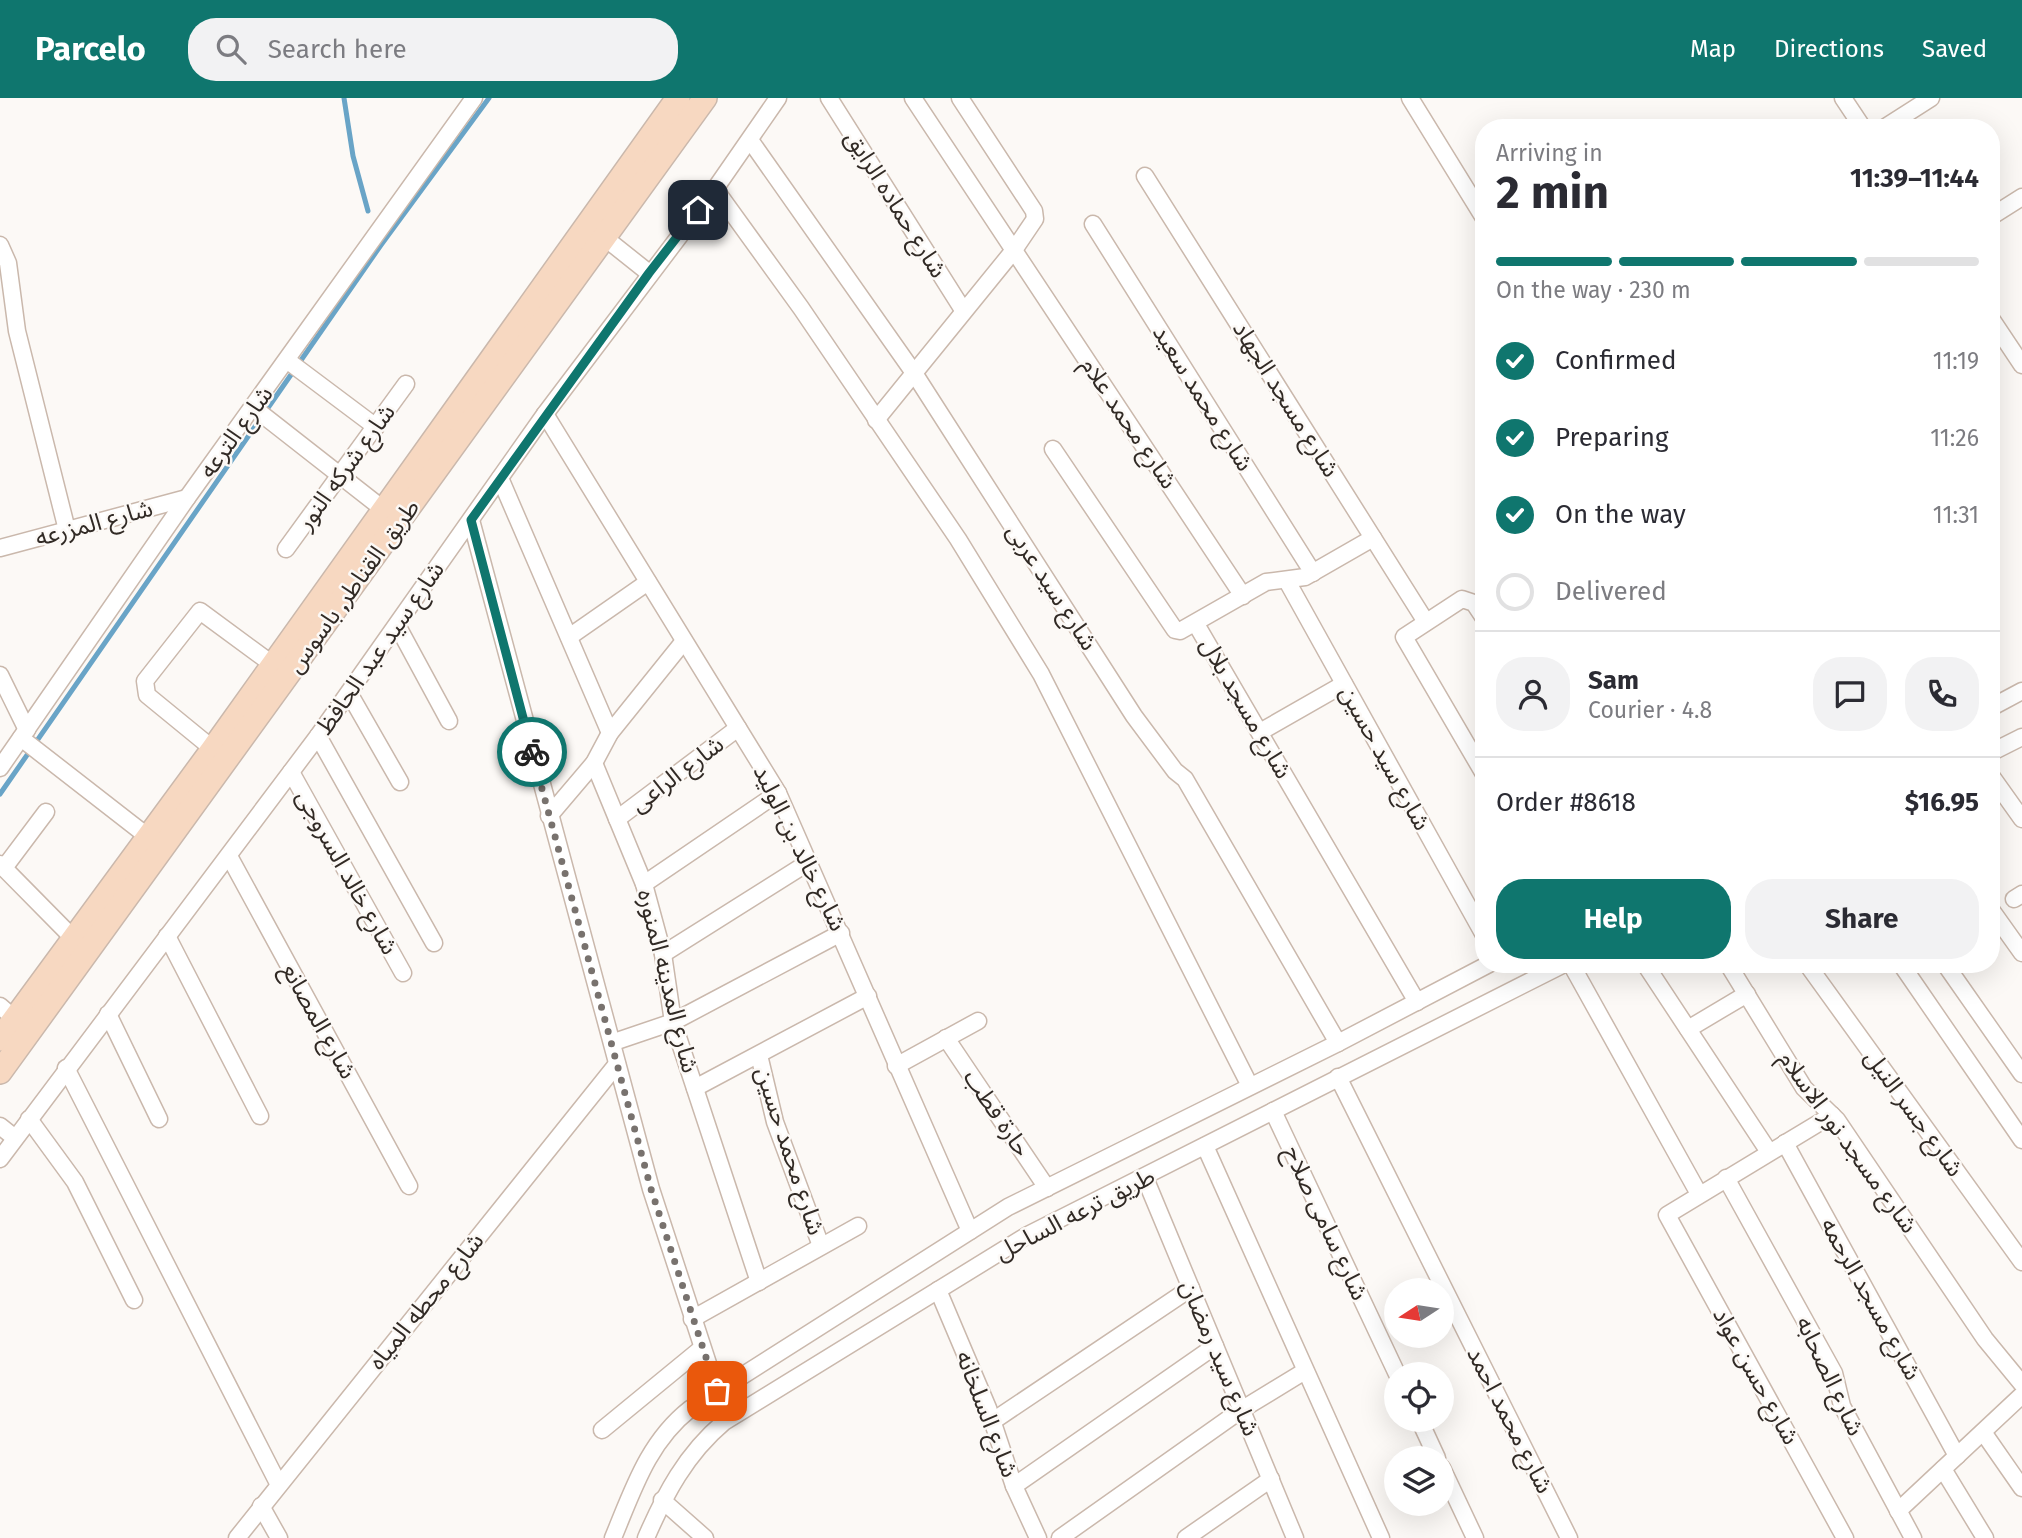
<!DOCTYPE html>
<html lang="en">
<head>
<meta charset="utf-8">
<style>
	body { margin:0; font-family:"Fira Sans","Noto Sans Arabic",sans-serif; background:#f2f2f3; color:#2b2b33; height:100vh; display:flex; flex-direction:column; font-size:26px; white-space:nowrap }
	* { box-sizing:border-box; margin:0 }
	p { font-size:23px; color:#7c7c81 }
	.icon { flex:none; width:38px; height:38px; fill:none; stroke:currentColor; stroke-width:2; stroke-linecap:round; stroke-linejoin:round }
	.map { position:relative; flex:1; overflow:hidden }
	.side { position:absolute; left:1475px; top:21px; width:525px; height:854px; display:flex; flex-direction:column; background:#fff; border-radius:28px; box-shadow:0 7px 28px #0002 }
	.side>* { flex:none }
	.needle { width:46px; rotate:258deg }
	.buttons { position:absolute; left:1384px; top:1180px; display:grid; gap:14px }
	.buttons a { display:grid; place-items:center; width:70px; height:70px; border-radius:50%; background:#fff; box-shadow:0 7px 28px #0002; font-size:35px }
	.pin { position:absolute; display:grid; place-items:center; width:60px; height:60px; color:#fff; margin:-30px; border-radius:14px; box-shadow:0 4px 10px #0006 }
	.courier { position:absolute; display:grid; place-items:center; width:70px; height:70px; margin:-35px; border:5px solid #0f766e; border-radius:50%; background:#fff; color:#222; box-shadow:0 2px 9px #0007 }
	.head em { font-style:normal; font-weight:700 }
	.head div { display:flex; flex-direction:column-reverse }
	.head { display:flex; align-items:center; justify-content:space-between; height:119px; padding:0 21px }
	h1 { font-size:46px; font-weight:700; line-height:52px }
	.bar { display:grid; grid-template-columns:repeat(4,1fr); gap:10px 7px; align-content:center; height:84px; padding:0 21px }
	.bar i { height:9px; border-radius:5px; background:#e1e1e2 }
	.bar .active { background:#0f766e }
	.bar p { grid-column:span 4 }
	.line { display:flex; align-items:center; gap:18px; padding:0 21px; border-top:2px solid #e1e1e2 }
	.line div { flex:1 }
	.round { display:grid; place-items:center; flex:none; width:74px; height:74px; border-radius:28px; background:#f2f2f3 }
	ol { padding:0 21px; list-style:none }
	li { display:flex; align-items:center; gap:21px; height:77px }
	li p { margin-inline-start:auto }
	li .icon { padding:7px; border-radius:50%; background:#0f766e; color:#fff; stroke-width:4 }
	li:last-child { color:#7c7c81 }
	li i { width:38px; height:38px; border:4px solid #e1e1e2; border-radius:50% }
	.primary-button { display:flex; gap:14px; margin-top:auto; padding:14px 21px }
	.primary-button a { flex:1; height:80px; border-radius:28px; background:#0f766e; color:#fff; font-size:28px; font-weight:700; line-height:80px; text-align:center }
	.primary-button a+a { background:#f2f2f3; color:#2b2b33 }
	header { display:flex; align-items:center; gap:42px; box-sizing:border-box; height:98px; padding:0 35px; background:#0f766e; color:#fff }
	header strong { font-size:33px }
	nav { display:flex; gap:38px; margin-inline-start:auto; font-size:24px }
	.search { width:490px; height:63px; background:#f2f2f3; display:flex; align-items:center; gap:18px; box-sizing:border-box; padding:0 24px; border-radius:28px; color:#7c7c81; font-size:26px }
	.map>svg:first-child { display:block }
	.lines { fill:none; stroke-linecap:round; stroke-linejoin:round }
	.stream { stroke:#69a4c7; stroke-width:5 }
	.minor-casing { stroke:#cab8ac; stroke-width:19 }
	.secondary-casing { stroke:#cab8ac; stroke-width:26 }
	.minor { stroke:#fff; stroke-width:16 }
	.secondary { stroke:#f7d8c1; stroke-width:23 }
	.done { stroke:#78726e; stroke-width:7; stroke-dasharray:0 12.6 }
	.route { stroke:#0f766e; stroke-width:9 }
	.labels { text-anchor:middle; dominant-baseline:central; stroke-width:5; stroke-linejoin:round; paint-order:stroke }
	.street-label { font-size:24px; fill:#312a25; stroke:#fcf9f6 }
</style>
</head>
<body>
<header>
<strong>Parcelo</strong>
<div class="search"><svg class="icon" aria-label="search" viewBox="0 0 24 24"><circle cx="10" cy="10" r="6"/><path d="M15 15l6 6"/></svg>Search here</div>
<nav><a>Map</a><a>Directions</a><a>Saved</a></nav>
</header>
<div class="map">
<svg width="2022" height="1440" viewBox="0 0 2022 1440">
	<rect width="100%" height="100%" fill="#fcf9f6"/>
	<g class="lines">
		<!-- stream -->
		<g class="stream">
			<path d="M344 0 353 58 368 113"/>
			<path d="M0 696 381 147 489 0"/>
		</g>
		<!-- minor casing -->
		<g class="minor-casing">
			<g id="minor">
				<path d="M829 0 963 212"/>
				<path d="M913 0 1243 498"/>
				<path d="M1410 0 1484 120"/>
				<path d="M1843 0 1863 30"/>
				<path d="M1884 30 1931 0"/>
				<path d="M750 42 914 275 1134 618 1175 673 1185 681 1338 945"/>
				<path d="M1145 78 1426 524"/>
				<path d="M715 91 801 210 958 441 1041 576 1250 988"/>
				<path d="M1992 118 2022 99"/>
				<path d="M1093 126 1313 475"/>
				<path d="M605 140 649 175"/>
				<path d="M0 147 8 165 17 233 67 432"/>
				<path d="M1992 222 2022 267"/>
				<path d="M288 263 376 329"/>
				<path d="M254 310 383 411"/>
				<path d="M545 316 778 695 970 1133"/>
				<path d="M876 322 1014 152 1035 121 1034 113 960 0"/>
				<path d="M1053 351 1175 532 1180 533 1266 484 1305 479 1373 440"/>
				<path d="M500 380 610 635"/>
				<path d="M471 422 651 1091 717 1293"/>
				<path d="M0 450 187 400"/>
				<path d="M286 451 406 286"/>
				<path d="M1287 483 1484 837"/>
				<path d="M1484 520 1474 505 1462 501 1404 539 1484 676"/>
				<path d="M1196 526 1417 904"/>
				<path d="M397 527 449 623"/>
				<path d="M569 539 648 484"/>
				<path d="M0 577 27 632"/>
				<path d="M349 595 400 684"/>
				<path d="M1992 609 2022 593"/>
				<path d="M1260 634 1344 586"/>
				<path d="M318 638 434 845"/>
				<path d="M21 640 147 738"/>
				<path d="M213 651 147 597 145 583 200 513 272 566"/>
				<path d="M1992 654 2022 639"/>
				<path d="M594 665 644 786 663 856 673 924 759 1184"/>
				<path d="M0 670 187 400 474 0"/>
				<path d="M291 674 403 875"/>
				<path d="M1992 679 2022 721"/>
				<path d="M549 718 594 665 610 635 684 543"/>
				<path d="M617 721 738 630"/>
				<path d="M229 758 409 1088"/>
				<path d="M0 766 74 841"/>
				<path d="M4 770 46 714"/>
				<path d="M644 786 778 695"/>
				<path d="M2014 801 2022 796"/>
				<path d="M1992 813 2022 855"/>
				<path d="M167 838 260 1018"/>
				<path d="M663 856 809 764"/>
				<path d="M1571 866 1699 1096"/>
				<path d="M1645 866 1769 1054"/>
				<path d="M1728 866 1804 990 1837 1022 1985 1241 2022 1286"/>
				<path d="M1807 866 2022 1164"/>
				<path d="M1901 866 2022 1042"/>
				<path d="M1945 866 2022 976"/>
				<path d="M0 908 15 921"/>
				<path d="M108 916 159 1021"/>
				<path d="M1688 931 1747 896"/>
				<path d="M946 940 1047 1090"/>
				<path d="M614 944 673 924 841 835"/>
				<path d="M759 957 775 1024 821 1148"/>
				<path d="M896 968 978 923"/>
				<path d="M66 970 279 1387"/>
				<path d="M1338 979 1569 1440"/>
				<path d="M695 990 868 898"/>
				<path d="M1273 1013 1397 1276"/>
				<path d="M1832 1017 1667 1117 1845 1440"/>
				<path d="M29 1021 75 1084 134 1202"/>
				<path d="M0 1028 15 1040"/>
				<path d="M1785 1045 1957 1358"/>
				<path d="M1205 1048 1381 1440"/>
				<path d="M0 1061 318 638 545 316 715 91 778 0"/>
				<path d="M1145 1080 1295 1440"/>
				<path d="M1726 1080 1834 1275 1842 1308 1913 1440"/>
				<path d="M938 1192 988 1310 1014 1388 1038 1440"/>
				<path d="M692 1221 858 1128"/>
				<path d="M1419 1321 1437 1360"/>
				<path d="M993 1323 1191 1190"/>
				<path d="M602 1332 702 1250"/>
				<path d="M1983 1334 2022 1390"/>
				<path d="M1442 1370 1475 1440"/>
				<path d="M1943 1371 1985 1440"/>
				<path d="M1014 1388 1215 1248"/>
				<path d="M662 1402 705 1440"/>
				<path d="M261 1408 279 1440"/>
				<path d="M1898 1413 2022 1297"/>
				<path d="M237 1440 617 966"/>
				<path d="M613 1440C633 1392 648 1344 690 1311L1008 1109 1338 945 1489 866"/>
				<path d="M646 1440C665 1396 686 1356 724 1324L1026 1138 1564 866"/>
				<path d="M1060 1440 1241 1312 1305 1273"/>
				<path d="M1186 1440 1271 1381"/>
			</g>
		</g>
		<!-- secondary casing -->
		<g class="secondary-casing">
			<g id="secondary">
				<path d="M0 941 213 651 678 0"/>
				<path d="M0 974 705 0"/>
			</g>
		</g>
		<!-- minor -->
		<use href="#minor" class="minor"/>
		<!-- secondary -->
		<use href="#secondary" class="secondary"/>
	</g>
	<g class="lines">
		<!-- done -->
		<path class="done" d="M532 654 651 1091 717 1293"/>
		<!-- route -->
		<path class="route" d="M532 654 471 422 649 175 698 112"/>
	</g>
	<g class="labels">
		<!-- street labels -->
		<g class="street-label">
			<text transform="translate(896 106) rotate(58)">شارع حماده الرايق</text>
			<text transform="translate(1203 300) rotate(58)">شارع محمد سعيد</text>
			<text transform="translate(1286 301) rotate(58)">شارع مسجد الجهاد</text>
			<text transform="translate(1129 325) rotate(56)">شارع محمد علام</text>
			<text transform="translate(236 334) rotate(-54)">شارع الترعه</text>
			<text transform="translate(346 369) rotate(-54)">شارع شركه النور</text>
			<text transform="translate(94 425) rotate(-15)">شارع المزرعه</text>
			<text transform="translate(353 488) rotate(-54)">طريق القناطر, باسوس</text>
			<text transform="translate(1052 489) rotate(57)">شارع سيد عربى</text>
			<text transform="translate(380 550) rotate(-55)">شارع سيد عبد الحافظ</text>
			<text transform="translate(1246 610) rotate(60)">شارع مسجد بلال</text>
			<text transform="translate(1385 660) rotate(61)">شارع سيد حسين</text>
			<text transform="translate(677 676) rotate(-37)">شارع الراعى</text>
			<text transform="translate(800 750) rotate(64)">شارع خالد بن الوليد</text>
			<text transform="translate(347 774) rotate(61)">شارع خالد السروجى</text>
			<text transform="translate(668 883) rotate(76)">شارع المدينه المنوره</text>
			<text transform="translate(319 923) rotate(61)">شارع المصانع</text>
			<text transform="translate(997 1015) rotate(56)">حارة قطب</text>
			<text transform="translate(1914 1015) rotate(54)">شارع جسر النيل</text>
			<text transform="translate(1848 1044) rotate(54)">شارع مسجد نور الاسلام</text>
			<text transform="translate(790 1053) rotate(72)">شارع محمد حسين</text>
			<text transform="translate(1075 1116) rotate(-27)">طريق ترعه الساحل</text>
			<text transform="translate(1326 1125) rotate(65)">شارع سامى صلاح</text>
			<text transform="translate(1871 1201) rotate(61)">شارع مسجد الرحمه</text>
			<text transform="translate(426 1203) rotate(-51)">شارع محطه المياه</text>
			<text transform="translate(1220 1260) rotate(67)">شارع سيد رمضان</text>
			<text transform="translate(1756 1278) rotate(61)">شارع حسن عواد</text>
			<text transform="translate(1830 1278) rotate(65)">شارع الصحابه</text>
			<text transform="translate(987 1316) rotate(69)">شارع السلخانه</text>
			<text transform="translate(1510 1322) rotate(63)">شارع محمد احمد</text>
		</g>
	</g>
</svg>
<div class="buttons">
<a><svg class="needle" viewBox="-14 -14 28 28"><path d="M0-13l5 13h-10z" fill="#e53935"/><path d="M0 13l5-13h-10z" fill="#7c7c81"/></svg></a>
<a><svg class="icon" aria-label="locate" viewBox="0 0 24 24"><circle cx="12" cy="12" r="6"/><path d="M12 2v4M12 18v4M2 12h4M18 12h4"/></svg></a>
<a><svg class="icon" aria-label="layers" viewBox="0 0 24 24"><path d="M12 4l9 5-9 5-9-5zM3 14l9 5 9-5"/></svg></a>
</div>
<div class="pin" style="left:717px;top:1293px;background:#ea580c"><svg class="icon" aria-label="bag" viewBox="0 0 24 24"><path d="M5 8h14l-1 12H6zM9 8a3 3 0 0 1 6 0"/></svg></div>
<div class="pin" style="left:698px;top:112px;background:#1f2937"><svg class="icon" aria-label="home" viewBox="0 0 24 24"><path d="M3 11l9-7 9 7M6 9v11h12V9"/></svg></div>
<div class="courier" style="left:532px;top:654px"><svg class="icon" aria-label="bike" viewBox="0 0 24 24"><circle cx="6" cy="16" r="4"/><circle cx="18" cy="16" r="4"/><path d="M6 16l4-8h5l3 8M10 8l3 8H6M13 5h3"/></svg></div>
<section class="side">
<div class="head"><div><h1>2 min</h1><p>Arriving in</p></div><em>11:39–11:44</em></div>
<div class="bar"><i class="active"></i><i class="active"></i><i class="active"></i><i></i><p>On the way · 230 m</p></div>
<ol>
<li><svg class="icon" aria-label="check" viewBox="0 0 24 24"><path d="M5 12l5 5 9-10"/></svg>Confirmed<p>11:19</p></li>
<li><svg class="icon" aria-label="check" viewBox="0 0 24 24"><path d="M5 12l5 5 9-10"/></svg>Preparing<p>11:26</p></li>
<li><svg class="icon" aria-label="check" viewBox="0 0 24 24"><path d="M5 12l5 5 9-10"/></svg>On the way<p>11:31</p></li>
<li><i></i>Delivered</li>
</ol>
<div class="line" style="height:126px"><a class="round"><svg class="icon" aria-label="person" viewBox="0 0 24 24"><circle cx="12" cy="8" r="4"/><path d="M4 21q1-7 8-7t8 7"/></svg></a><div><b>Sam</b><p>Courier · 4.8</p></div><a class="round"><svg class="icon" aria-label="chat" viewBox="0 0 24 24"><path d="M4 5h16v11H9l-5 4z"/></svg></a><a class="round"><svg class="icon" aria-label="phone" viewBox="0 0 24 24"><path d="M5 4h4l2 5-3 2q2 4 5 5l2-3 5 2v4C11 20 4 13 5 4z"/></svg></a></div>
<div class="line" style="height:91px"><div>Order #8618</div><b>$16.95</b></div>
<div class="primary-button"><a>Help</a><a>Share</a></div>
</section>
</div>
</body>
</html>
